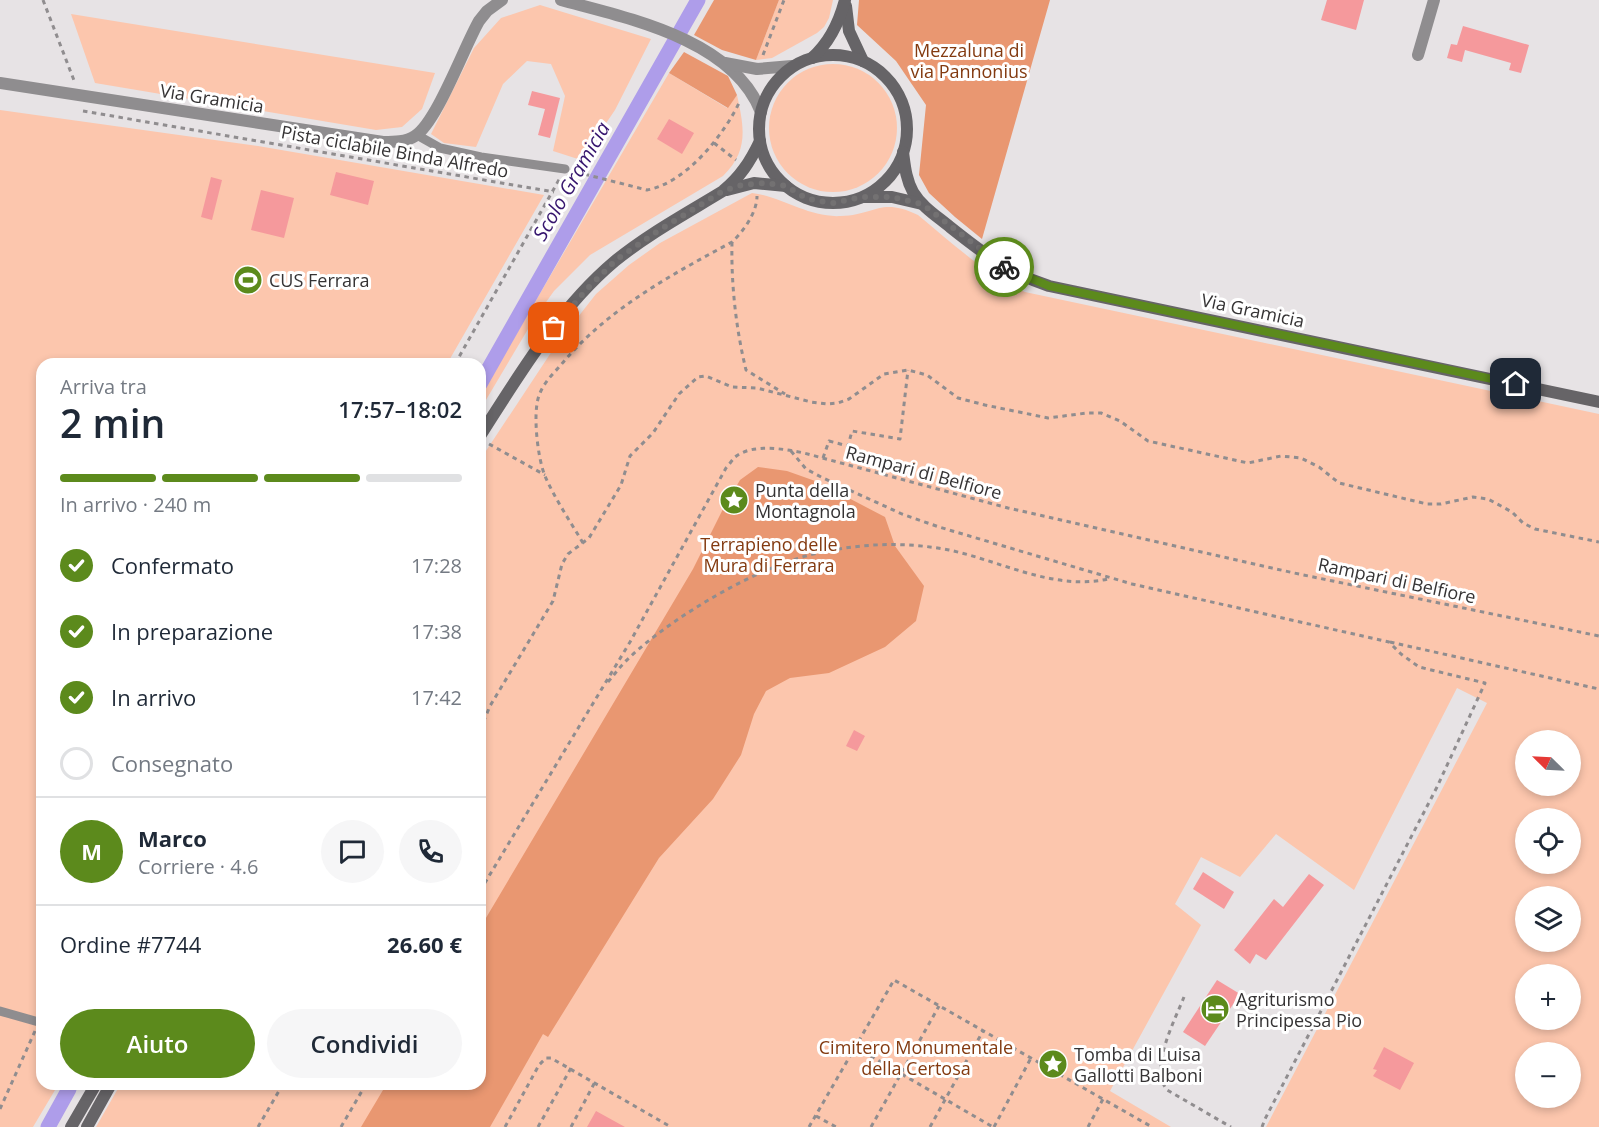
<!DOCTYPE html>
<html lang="it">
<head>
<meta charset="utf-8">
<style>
	body { margin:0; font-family:"Open Sans",sans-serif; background:#f6f6f7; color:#1f2937; height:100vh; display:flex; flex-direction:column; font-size:22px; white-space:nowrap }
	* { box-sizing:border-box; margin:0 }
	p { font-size:20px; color:#747a83 }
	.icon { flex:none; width:33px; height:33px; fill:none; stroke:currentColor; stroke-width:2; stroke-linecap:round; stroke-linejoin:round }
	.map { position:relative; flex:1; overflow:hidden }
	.side { position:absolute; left:36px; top:358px; width:450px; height:732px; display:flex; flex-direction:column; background:#fff; border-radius:18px; box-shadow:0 3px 9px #0003 }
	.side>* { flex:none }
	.needle { width:39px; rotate:294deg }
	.buttons { position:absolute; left:1515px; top:730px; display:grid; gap:12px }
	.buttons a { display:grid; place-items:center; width:66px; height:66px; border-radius:50%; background:#fff; box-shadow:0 3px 9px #0003; font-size:30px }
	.pin { position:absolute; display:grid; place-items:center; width:51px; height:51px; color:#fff; margin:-26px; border-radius:12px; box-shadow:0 3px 9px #0006 }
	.courier { position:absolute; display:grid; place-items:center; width:60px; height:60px; margin:-30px; border:4px solid #5c8a1c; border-radius:50%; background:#fff; color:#222; box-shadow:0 2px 8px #0007 }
	.overview em { font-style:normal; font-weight:600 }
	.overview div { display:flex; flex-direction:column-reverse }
	.overview { display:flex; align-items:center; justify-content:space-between; height:102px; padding:0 24px }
	h1 { font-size:39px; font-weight:600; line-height:45px }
	.bar { display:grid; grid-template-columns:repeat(4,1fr); gap:9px 6px; align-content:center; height:72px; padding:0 24px }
	.bar i { height:8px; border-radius:4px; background:#e0e1e3 }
	.bar .selected { background:#5c8a1c }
	.bar p { grid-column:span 4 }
	.line { display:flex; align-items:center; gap:15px; padding:0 24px; border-top:2px solid #e0e1e3 }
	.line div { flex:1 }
	.round { display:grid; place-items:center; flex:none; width:63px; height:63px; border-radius:32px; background:#f6f6f7 }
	ol { padding:0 24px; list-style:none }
	li { display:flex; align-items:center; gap:18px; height:66px }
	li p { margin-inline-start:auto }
	li .icon { padding:6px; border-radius:50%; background:#5c8a1c; color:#fff; stroke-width:4 }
	li:last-child { color:#747a83 }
	li i { width:33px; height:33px; border:3px solid #e0e1e3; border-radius:50% }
	.action { display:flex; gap:12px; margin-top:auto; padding:12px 24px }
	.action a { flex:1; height:69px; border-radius:36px; background:#5c8a1c; color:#fff; font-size:24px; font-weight:600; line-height:69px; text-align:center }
	.action a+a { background:#f6f6f7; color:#1f2937 }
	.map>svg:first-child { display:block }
	.green { fill:#fcc6ad; fill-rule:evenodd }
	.forest { fill:#e99771 }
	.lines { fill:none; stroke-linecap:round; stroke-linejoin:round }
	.canal { stroke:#ae9dea; stroke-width:15 }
	.building { fill:#f5999c }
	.path { stroke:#908d8f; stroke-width:3; stroke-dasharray:4.5 4.5; stroke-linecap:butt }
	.service { stroke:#8f8d8f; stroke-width:9 }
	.minor { stroke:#8f8d8f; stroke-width:12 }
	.secondary { stroke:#666467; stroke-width:12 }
	.done { stroke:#737172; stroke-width:6; stroke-dasharray:0 10.8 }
	.route { stroke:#5c8a1c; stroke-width:8 }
	.labels { text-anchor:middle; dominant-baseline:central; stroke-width:6; stroke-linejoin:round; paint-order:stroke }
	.park-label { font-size:18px; fill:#833a10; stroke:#fff }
	.street-label { font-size:18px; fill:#353334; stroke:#fff }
	.poi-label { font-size:18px; fill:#353334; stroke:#fff; text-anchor:start }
	.water-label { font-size:20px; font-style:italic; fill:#36156e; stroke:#fff }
</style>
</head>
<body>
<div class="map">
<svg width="1599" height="1127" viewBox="0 0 1599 1127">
	<rect width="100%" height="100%" fill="#e7e3e5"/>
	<!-- green -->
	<g class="green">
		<path d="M779 0H833L829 18 824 27 817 33 772 58 756 60Z"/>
		<path d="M540 5 651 39 615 110 581 160 553 151 565 96 551 64 527 61 503 84 476 147 444 143 431 134 474 48 501 18Z"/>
		<path d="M71 14 435 73 422 109 402 127 376 130 95 83Z"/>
		<circle cx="833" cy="128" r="64"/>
		<path d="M669 73 727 108 737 95C744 127 749 151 723 176L590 255 554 291 534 319 480 410V396Z"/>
		<path d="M0 110 258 146 544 195 447 364H42V1084L58 1085 33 1127H0Z"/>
		<path d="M752 193C783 197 809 218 841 216 876 215 880 197 918 215 952 243 985 274 1025 292L1599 414V1127H1266L1487 703 1457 688 1354 890 1276 834 1240 877 1201 857 1175 904 1201 925 1110 1091 1171 1127H96L120 1085 480 1084V460L556 345 596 294 629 265 660 243ZM1526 741H1570V786H1526ZM1526 819H1570V864H1526ZM1526 897H1570V942H1526ZM1526 975H1570V1020H1526ZM1526 1053H1570V1098H1526Z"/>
	</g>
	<!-- forest -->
	<g class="forest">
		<path d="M714 0H779L756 60 722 50 694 35Z"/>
		<path d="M859 0H1050L982 239 955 217 929 193 919 175 926 105 896 61 857 25Z"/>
		<path d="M684 52 728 76 737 95 728 108 669 73Z"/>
		<path d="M758 467 787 471 818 482 885 517 895 546 924 586 916 621 885 647 829 673 790 678 766 691 754 714 741 755 713 799 659 858 548 1037 543 1034 490 1127H361L386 1085 480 1084V928L693 569 722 511 740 480Z"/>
	</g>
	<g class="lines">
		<!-- canal -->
		<g class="canal">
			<path d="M480 384 698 0"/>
			<path d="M48 1127 69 1089"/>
		</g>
	</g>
	<!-- building -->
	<g class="building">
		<path d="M1327 0H1364L1356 30 1321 20Z"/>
		<path d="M1463 26 1529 45 1521 73 1509 70 1511 63 1465 50 1462 62 1447 58 1451 44 1457 45Z"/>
		<path d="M532 91 560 98 550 138 538 135 545 109 528 105Z"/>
		<path d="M669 119 694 133 682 154 657 139Z"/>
		<path d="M336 172 374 181 368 205 330 195Z"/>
		<path d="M211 177 222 180 212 220 201 217Z"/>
		<path d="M261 190 294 198 284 238 251 230Z"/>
		<path d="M854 730 865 736 857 751 846 746Z"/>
		<path d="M1203 872 1234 892 1224 909 1193 889Z"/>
		<path d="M1309 874 1324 885 1266 960 1256 954 1250 964 1234 950 1274 899 1283 907Z"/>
		<path d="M1217 980 1240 994 1205 1046 1183 1032Z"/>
		<path d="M1384 1047 1414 1063 1400 1090 1373 1076 1377 1070 1373 1069Z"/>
		<path d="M596 1111 625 1127H587Z"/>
	</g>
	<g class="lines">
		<!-- path -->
		<g class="path">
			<path d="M43 0 75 83"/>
			<path d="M763 55 784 0"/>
			<path d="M83 111 554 192"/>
			<path d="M714 143 736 160"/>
			<path d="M576 172 647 190C686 183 724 135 740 101"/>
			<path d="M732 242C731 284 736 329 746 370L785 394"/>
			<path d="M455 364 560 178"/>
			<path d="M489 444 545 475"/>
			<path d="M791 451 806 469 823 478 902 514 939 527 1132 584 1389 642 1401 654 1419 667 1485 683 1437 787 1265 1119 1262 1127"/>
			<path d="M823 458 829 441 848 446 852 431 900 439 908 370"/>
			<path d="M583 543C570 521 555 499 545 476 538 459 534 422 537 404 539 388 550 377 560 366 606 310 669 276 732 242 744 231 757 212 757 196"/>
			<path d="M1390 642 1599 689"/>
			<path d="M608 682C615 674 621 665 629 658 673 616 763 563 823 552 864 543 908 542 949 550 1001 561 1054 591 1108 579"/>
			<path d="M480 730 490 706 553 601 562 564 568 554 589 538 621 485 630 456 653 433 679 394 698 377 706 376 732 387 757 388 811 402 827 404 838 403 849 399 884 374 908 370 927 375 958 398 985 405 1048 418 1087 413H1101L1120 421 1148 441 1248 463 1281 456 1301 458 1319 467 1339 483 1427 504H1441L1473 497 1488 499 1512 512 1523 523 1535 529 1599 542"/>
			<path d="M480 891 630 642 726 468C729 465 732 460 735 457 753 443 784 449 804 453L1008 508 1294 573 1599 636"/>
			<path d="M1184 997C1175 1020 1149 1068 1167 1090L1231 1127"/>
			<path d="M855 1047 993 1127"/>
			<path d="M0 1109 35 1031"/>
			<path d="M816 1116 836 1127"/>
			<path d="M258 1127 283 1084"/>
			<path d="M341 1127 366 1084"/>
			<path d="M505 1127 539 1065 546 1058H551L671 1127"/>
			<path d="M538 1127 571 1068"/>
			<path d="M571 1127 595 1082"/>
			<path d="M809 1127 894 980 1152 1127"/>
			<path d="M871 1127 939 1006"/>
			<path d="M930 1127 983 1031"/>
			<path d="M994 1127 1031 1058"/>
			<path d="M1088 1127 1103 1099"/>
		</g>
		<!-- service -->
		<g class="service">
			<path d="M417 135 440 148 481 157 565 169"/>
			<path d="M0 1011 42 1023"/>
		</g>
		<!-- minor -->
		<g class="minor">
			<path d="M561 0C627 18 733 39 761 112"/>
			<path d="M1418 55 1434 0"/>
			<path d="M725 63 757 69 792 66"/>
			<path d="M0 83 383 142C394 142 406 142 415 136 437 122 464 47 479 21L487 11 502 0"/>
		</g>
		<!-- secondary -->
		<g class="secondary">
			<path d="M846 6 849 31 863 61"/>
			<circle cx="833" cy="129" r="74"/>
			<path d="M812 58C830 42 839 23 845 0"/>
			<path d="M903 152C905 167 906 179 913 192 922 207 937 216 950 227 984 254 1007 272 1049 286L1599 402"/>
			<path d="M727 190 754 183 786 186"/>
			<path d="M864 197H892L922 204"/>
			<path d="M480 436C519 375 559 308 615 261 648 234 687 213 723 191 740 177 750 162 760 141"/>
			<path d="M71 1127 96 1084"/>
			<path d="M87 1127 111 1084"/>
		</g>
	</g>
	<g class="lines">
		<!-- done -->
		<path class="done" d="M554 328 586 290 616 260 658 231 723 191 742 185 765 183 786 186 806 198 818 201 833 203 861 197H892L922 204 1004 267"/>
		<!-- route -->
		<path class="route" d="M1004 267 1049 286 1516 384"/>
	</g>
	<!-- icons -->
	<defs>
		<g id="stadium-disc" transform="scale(1.5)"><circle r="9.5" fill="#5c8a1c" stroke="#fff"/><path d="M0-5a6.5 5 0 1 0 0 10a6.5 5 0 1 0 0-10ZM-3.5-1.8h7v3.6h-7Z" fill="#fff"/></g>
		<g id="sight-disc" transform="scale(1.5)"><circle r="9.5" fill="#5c8a1c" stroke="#fff"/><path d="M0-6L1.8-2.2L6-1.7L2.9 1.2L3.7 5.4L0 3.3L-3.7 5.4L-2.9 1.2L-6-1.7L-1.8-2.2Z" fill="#fff"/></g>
		<g id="hotel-disc" transform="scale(1.5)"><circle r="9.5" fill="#5c8a1c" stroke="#fff"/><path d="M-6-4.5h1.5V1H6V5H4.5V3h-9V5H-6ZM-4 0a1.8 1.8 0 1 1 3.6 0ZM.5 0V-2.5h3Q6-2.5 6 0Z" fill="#fff"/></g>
	</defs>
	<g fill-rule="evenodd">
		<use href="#stadium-disc" x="248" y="280"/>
		<use href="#sight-disc" x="734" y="500"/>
		<use href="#hotel-disc" x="1215" y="1009"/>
		<use href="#sight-disc" x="1053" y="1064"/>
	</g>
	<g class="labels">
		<!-- park labels -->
		<g class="park-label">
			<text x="969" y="50">Mezzaluna di<tspan x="969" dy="21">via Pannonius</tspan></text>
			<text x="769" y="544">Terrapieno delle<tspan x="769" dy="21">Mura di Ferrara</tspan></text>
			<text x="916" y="1047">Cimitero Monumentale<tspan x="916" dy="21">della Certosa</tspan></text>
		</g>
		<!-- street labels -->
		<g class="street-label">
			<text transform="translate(212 98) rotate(9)">Via Gramicia</text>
			<text transform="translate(395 151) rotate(10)">Pista ciclabile Binda Alfredo</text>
			<text transform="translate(1253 310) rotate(12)">Via Gramicia</text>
			<text transform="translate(924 472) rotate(15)">Rampari di Belfiore</text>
			<text transform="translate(1397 580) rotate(12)">Rampari di Belfiore</text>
		</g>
		<!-- poi labels -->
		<g class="poi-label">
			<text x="269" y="280">CUS Ferrara</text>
			<text x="755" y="490">Punta della<tspan x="755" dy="21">Montagnola</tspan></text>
			<text x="1236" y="999">Agriturismo<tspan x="1236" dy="21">Principessa Pio</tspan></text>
			<text x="1074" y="1054">Tomba di Luisa<tspan x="1074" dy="21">Gallotti Balboni</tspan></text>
		</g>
		<!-- water labels -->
		<g class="water-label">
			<text transform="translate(571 181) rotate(-60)">Scolo Gramicia</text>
		</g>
	</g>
</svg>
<div class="buttons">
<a><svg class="needle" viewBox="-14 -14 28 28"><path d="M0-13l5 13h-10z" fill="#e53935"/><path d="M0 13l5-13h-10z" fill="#747a83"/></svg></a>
<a><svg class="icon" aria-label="locate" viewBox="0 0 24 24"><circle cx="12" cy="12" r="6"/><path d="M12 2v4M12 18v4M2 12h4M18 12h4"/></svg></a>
<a><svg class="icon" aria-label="layers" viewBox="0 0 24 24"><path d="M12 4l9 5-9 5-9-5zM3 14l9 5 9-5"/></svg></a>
<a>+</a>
<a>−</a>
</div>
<div class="pin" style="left:554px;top:328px;background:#ea580c"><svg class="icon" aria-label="bag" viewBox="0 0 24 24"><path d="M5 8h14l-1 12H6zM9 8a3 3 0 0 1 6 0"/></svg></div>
<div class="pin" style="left:1516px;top:384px;background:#1f2937"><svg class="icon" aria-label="home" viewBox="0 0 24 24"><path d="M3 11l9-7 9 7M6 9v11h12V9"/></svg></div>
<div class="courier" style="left:1004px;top:267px"><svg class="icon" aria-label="bike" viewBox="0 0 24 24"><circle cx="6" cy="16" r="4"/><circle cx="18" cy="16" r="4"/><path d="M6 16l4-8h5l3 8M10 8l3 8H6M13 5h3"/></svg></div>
<section class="side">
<div class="overview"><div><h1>2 min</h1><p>Arriva tra</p></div><em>17:57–18:02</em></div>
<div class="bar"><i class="selected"></i><i class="selected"></i><i class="selected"></i><i></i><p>In arrivo · 240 m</p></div>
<ol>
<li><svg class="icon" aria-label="check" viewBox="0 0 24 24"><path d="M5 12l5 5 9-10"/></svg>Confermato<p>17:28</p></li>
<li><svg class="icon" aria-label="check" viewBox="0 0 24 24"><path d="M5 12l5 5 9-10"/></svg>In preparazione<p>17:38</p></li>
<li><svg class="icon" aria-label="check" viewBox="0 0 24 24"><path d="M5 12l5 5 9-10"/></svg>In arrivo<p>17:42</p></li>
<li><i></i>Consegnato</li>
</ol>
<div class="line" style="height:108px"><b class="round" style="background:#5c8a1c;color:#fff">M</b><div><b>Marco</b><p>Corriere · 4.6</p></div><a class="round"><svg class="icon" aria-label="chat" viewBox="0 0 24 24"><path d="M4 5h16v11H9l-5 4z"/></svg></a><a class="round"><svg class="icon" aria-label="phone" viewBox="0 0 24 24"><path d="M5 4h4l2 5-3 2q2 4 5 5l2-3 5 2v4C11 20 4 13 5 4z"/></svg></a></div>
<div class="line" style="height:78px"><div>Ordine #7744</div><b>26.60 €</b></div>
<div class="action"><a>Aiuto</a><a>Condividi</a></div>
</section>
</div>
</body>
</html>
